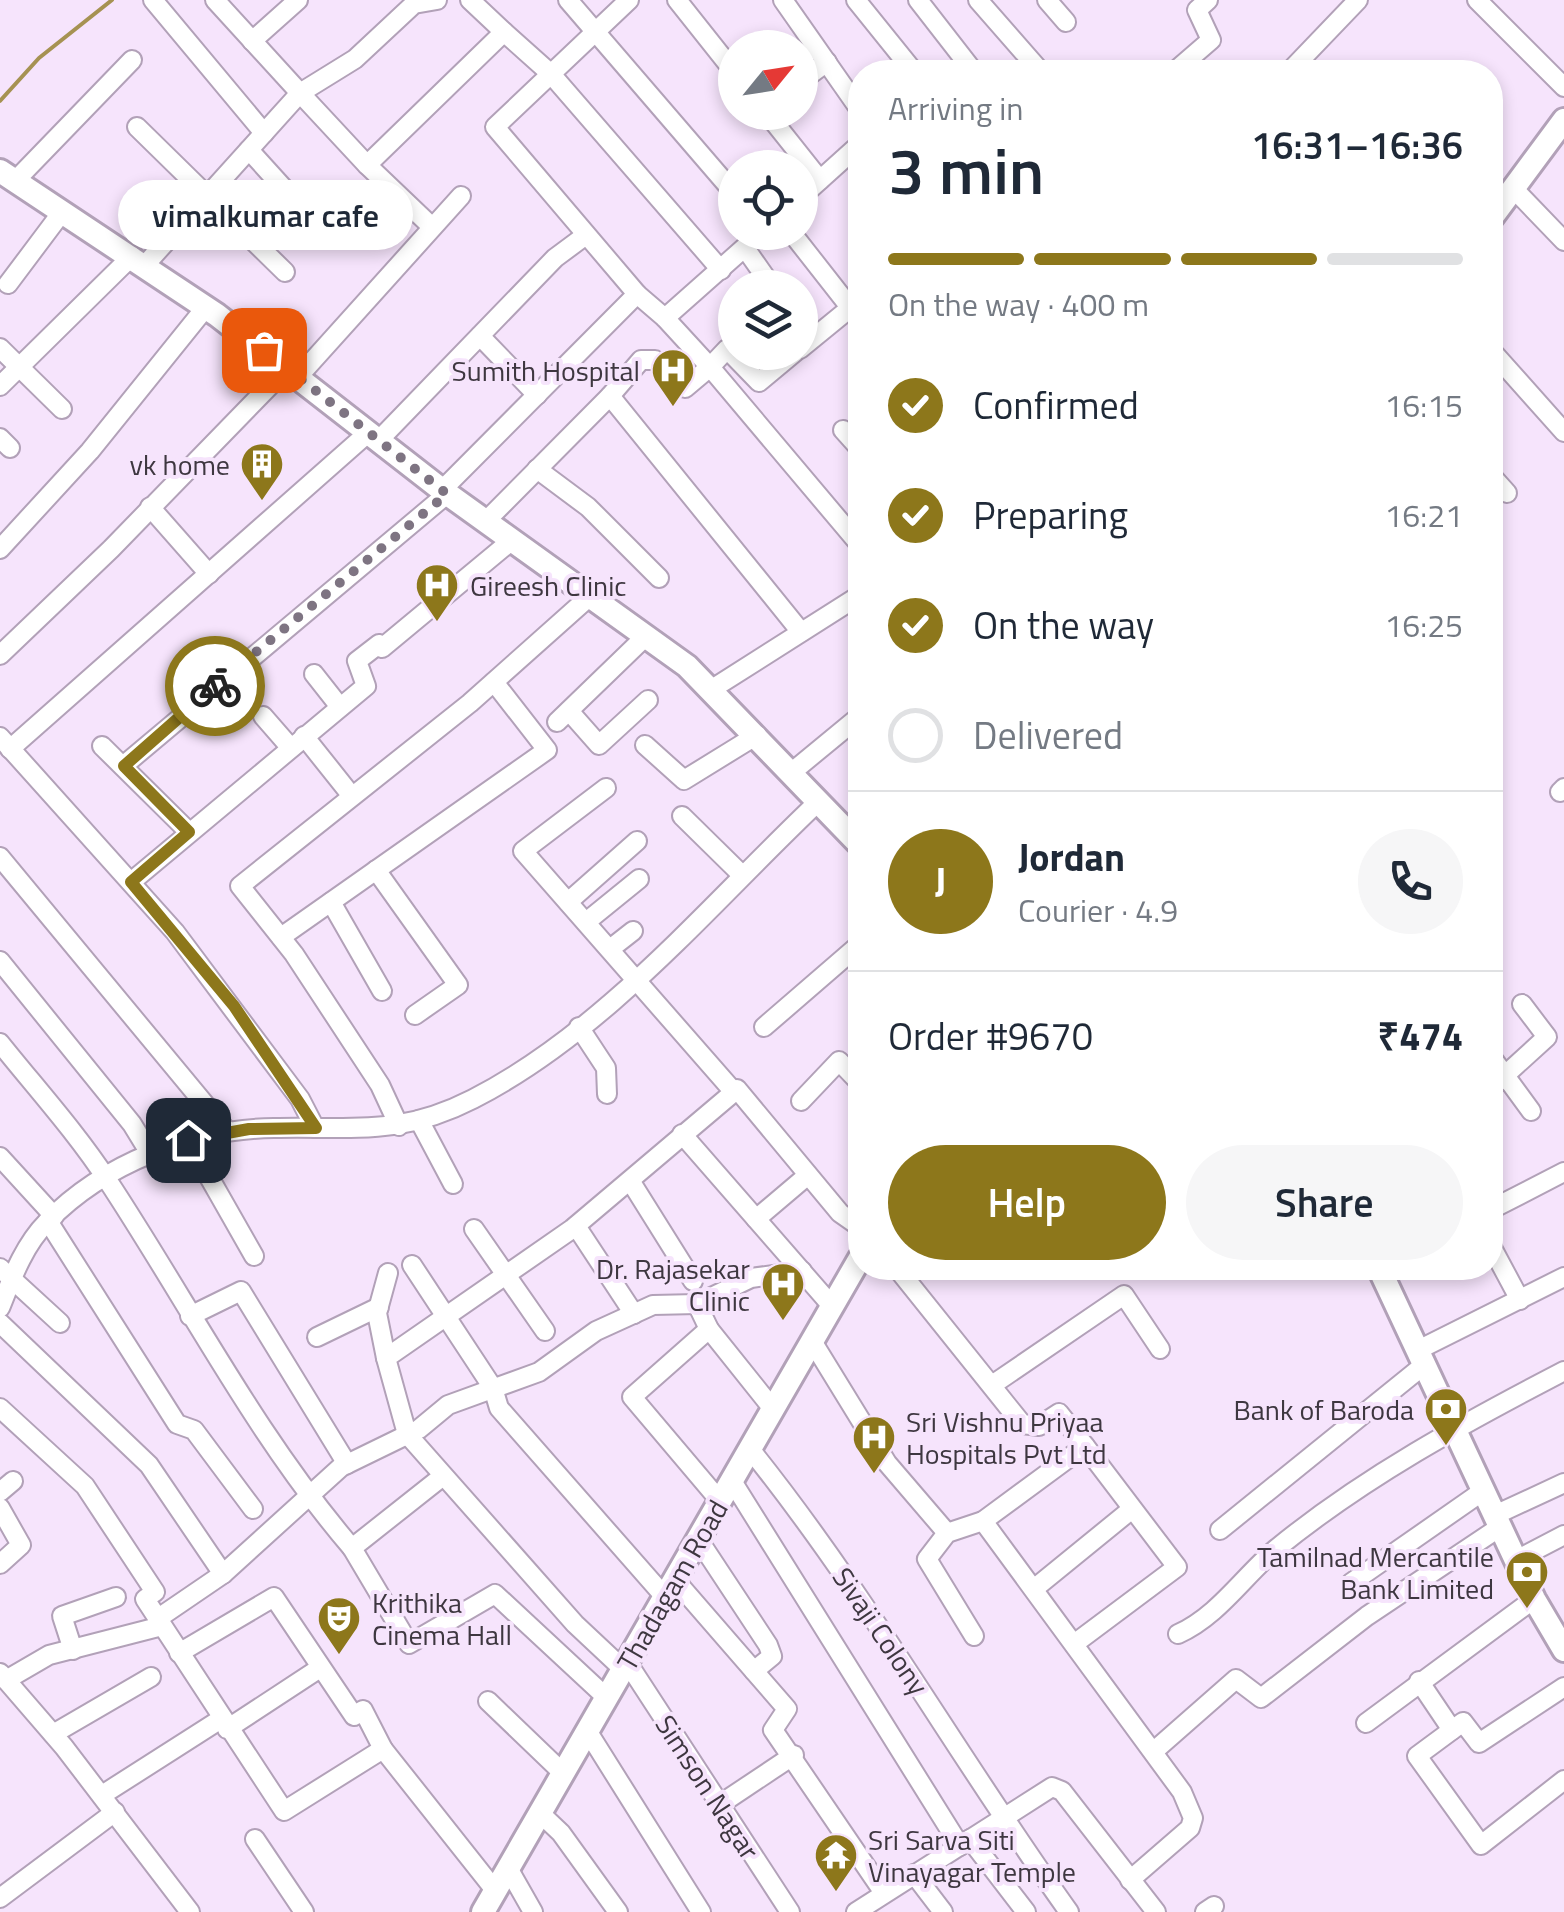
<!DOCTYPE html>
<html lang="en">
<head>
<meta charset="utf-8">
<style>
	body { margin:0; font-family:"Titillium Web",sans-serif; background:#f6f6f7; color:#1f2937; height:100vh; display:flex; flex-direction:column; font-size:38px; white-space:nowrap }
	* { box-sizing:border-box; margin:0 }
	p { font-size:32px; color:#747a83 }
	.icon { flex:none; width:55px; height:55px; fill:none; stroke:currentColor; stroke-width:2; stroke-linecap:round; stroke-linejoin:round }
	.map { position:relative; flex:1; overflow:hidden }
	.sheet { position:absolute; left:848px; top:60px; width:655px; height:1220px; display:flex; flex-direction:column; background:#fff; border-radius:40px; box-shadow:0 5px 15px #0003 }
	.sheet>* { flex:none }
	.needle { width:65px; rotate:60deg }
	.buttons { position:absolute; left:718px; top:30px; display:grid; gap:20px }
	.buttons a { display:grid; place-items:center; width:100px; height:100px; border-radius:50%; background:#fff; box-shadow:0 5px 15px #0003; font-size:50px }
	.pin { position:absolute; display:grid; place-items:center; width:85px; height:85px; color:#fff; margin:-42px; border-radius:20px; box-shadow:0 5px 15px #0006 }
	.courier { position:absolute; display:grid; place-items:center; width:100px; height:100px; margin:-50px; border:8px solid #8d771b; border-radius:50%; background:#fff; color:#222; box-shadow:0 2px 12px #0007 }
	.bubble { position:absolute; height:70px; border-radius:35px; background:#fff; box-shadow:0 5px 15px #0003; font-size:32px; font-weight:600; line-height:70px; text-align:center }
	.overview em { font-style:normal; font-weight:600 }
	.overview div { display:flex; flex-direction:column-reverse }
	.overview { display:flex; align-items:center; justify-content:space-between; height:170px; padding:0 40px }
	h1 { font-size:65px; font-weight:600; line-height:75px }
	.bar { display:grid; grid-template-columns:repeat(4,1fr); gap:15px 10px; align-content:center; height:120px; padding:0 40px }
	.bar i { height:12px; border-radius:8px; background:#e0e1e3 }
	.bar .current { background:#8d771b }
	.bar p { grid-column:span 4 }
	.line { display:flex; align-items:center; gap:25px; padding:0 40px; border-top:2px solid #e0e1e3 }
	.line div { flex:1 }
	.round { display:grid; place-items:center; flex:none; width:105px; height:105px; border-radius:52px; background:#f6f6f7 }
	ol { padding:0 40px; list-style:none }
	li { display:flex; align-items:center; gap:30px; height:110px }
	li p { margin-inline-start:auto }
	li .icon { padding:10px; border-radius:50%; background:#8d771b; color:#fff; stroke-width:4 }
	li:last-child { color:#747a83 }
	li i { width:55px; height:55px; border:5px solid #e0e1e3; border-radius:50% }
	.button { display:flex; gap:20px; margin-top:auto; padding:20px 40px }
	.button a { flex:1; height:115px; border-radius:60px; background:#8d771b; color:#fff; font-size:40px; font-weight:600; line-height:115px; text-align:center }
	.button a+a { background:#f6f6f7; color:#1f2937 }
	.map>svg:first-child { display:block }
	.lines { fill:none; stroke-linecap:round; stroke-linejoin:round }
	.stream { stroke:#a69252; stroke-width:4 }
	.minor-casing { stroke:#b2a1b8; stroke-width:22 }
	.major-casing { stroke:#b2a1b8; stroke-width:28 }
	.minor { stroke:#fff; stroke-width:18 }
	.major { stroke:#fff; stroke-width:22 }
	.done { stroke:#7e7482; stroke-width:10; stroke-dasharray:0 18 }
	.route { stroke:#8d771b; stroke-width:12 }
	.labels { text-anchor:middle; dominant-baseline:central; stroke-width:8; stroke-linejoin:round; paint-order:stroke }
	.poi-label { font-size:28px; fill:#3e3740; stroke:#f6e4fc; text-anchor:end }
	.street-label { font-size:28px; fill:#3e3740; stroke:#f6e4fc }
</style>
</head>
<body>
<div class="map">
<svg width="1564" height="1912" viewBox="0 0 1564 1912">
	<rect width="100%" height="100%" fill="#f6e4fc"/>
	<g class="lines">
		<!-- stream -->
		<path class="stream" d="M0 101 39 58 112 0"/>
		<!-- minor casing -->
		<g class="minor-casing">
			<g id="minor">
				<path d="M153 0 264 133"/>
				<path d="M215 0 300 93 355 59 414 4 437 0"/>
				<path d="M470 0 504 32"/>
				<path d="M568 0 735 194"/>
				<path d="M677 0 735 73"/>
				<path d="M783 0 860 110"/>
				<path d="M856 0 914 72"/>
				<path d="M918 0 974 72"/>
				<path d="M978 0 1041 72"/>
				<path d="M1047 0 1066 22"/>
				<path d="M1477 0 1564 87"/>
				<path d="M252 41 298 0"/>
				<path d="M1174 72 1211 40 1197 10 1208 0"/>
				<path d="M1289 72 1358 0"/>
				<path d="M800 82 827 62"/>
				<path d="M766 112 820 180"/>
				<path d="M137 127 285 272"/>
				<path d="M249 150 317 225"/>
				<path d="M367 165 431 226"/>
				<path d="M15 181 132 60"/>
				<path d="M1514 189 1564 241"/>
				<path d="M800 198 860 144"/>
				<path d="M791 232 860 320"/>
				<path d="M745 248 773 288"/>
				<path d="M145 265 300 93 367 165 504 32 551 74 721 270"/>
				<path d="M8 284 62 212"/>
				<path d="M637 294 665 318 762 232"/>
				<path d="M665 318 710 367 727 349 759 382 795 352"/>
				<path d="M480 336 537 395"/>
				<path d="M0 348 62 409"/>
				<path d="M800 349 860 300"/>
				<path d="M1490 349 1564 432"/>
				<path d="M298 377 461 196"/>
				<path d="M0 386 132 256"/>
				<path d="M610 396 641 360H655L685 388 710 367 860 545"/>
				<path d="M843 430 860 449"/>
				<path d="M0 438 10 448"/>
				<path d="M379 440 555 258 586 235"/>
				<path d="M537 469 588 507 659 578"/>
				<path d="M1490 474 1507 493"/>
				<path d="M442 490 637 294 495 127 629 0"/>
				<path d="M150 507 209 574"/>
				<path d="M485 522 610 396 801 632"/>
				<path d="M0 549 90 451 206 307"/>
				<path d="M0 655 111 549 287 368"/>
				<path d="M314 674 340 707"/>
				<path d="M712 689 860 595"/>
				<path d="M569 711 599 745 648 700"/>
				<path d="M263 716 290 747"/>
				<path d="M557 722 646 636"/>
				<path d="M304 736 351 795"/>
				<path d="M0 737 175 932 300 1099 315 1128"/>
				<path d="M645 745 684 780 757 735"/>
				<path d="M102 746 189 832"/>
				<path d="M10 749 369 432"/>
				<path d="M123 766 447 494"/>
				<path d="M792 772 860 716"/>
				<path d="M606 788 523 851 734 1092 572 1229 386 1358 407 1434 575 1624 623 1669"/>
				<path d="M1560 792 1564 788"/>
				<path d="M682 816 742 875"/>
				<path d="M0 857 227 1131"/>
				<path d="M376 870 458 985 415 1015"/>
				<path d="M131 882 366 686 357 661 379 644 382 648 511 541"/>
				<path d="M331 902 382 991"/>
				<path d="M568 902 637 841"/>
				<path d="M586 922 639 879"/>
				<path d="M281 937 547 750 494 682"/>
				<path d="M610 949 633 931"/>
				<path d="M0 961 132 1124 151 1155"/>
				<path d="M579 1027 606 1068 607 1094"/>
				<path d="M764 1027 860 944"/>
				<path d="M0 1043C36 1088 76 1132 108 1181 189 1304 256 1436 352 1548"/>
				<path d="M1490 1055 1531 1111"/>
				<path d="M1490 1089 1547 1037 1522 1004"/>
				<path d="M734 1092 737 1089 840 1213 860 1227"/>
				<path d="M801 1101 839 1061 860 1083"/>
				<path d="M419 1120 453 1184"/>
				<path d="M399 1126 380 1085 294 954 240 886 470 703 589 597"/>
				<path d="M682 1134 832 1306"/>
				<path d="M188 1140 254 1256"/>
				<path d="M0 1157 54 1216"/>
				<path d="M631 1182 693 1281"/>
				<path d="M1490 1210 1564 1172"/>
				<path d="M756 1219 808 1175"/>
				<path d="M48 1221 177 1424 194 1430 253 1509"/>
				<path d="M576 1226 634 1314"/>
				<path d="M474 1229 545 1331"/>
				<path d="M1490 1244 1520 1300"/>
				<path d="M412 1265 493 1388 499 1408 665 1597"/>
				<path d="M0 1268 60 1323"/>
				<path d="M897 1268 1022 1424 1039 1426 1059 1413 1085 1446 983 1521 1182 1792 1193 1818 1190 1828 1130 1880"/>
				<path d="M697 1304 709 1329 773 1409"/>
				<path d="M0 1308C12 1278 24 1245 47 1222 104 1163 193 1129 274 1128 352 1126 399 1137 473 1099 606 1031 711 903 818 802"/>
				<path d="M190 1316 241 1291 347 1464"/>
				<path d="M0 1323 149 1465 223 1574"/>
				<path d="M709 1329 632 1397 720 1501"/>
				<path d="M317 1337 379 1307"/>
				<path d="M812 1341 887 1463 947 1533"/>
				<path d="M1418 1350 1564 1277"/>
				<path d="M386 1358 377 1313 388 1273"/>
				<path d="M992 1385 1124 1295 1160 1349"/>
				<path d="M0 1408 85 1486 155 1592 145 1599 284 1811 383 1749 494 1889"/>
				<path d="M750 1449C868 1596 960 1760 1069 1912"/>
				<path d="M443 1476 352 1548 409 1644 495 1594 607 1698"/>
				<path d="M732 1481 960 1846"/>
				<path d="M0 1492 13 1481"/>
				<path d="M0 1508 21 1545 0 1564"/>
				<path d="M1495 1515 1564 1483"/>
				<path d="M1220 1530 1424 1365"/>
				<path d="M698 1539 768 1645 772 1656 754 1671"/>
				<path d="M1516 1560 1564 1535"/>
				<path d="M675 1580 787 1709 773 1730 884 1893"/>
				<path d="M1351 1583 1483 1491"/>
				<path d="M1035 1588 1132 1509"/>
				<path d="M157 1619 223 1574 341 1467 419 1429 448 1405 539 1372 596 1331 653 1305 697 1304 751 1278 802 1271"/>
				<path d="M1178 1634C1218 1616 1243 1577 1276 1549 1364 1477 1464 1423 1564 1371"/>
				<path d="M974 1636 927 1559 947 1533 983 1521"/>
				<path d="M1074 1644 1177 1567 1085 1446"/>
				<path d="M73 1650 62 1616 116 1597"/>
				<path d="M179 1653 274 1597 354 1716 363 1710 383 1749"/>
				<path d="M627 1662 790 1912"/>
				<path d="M0 1673 64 1747 190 1912"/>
				<path d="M6 1680 49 1655 162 1626"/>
				<path d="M1419 1681 1452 1730"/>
				<path d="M1564 1687 1479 1743 1463 1722 1417 1756 1481 1845 1564 1780"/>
				<path d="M488 1701 564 1774"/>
				<path d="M1366 1723 1534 1599"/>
				<path d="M227 1729 320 1668"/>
				<path d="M588 1732 701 1912"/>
				<path d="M53 1734 151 1677"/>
				<path d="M1154 1751 1236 1679 1261 1698 1367 1616 1500 1527"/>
				<path d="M102 1795 221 1719"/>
				<path d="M719 1805 794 1755"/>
				<path d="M541 1814 561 1833 618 1912"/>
				<path d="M255 1839 304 1912"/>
				<path d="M970 1839 1026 1912"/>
				<path d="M508 1868 533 1912"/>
				<path d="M914 1874 943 1912"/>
				<path d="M0 1898 115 1812"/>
				<path d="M856 1912 1052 1787 1062 1791 1156 1912"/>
				<path d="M1205 1912 1214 1906"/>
			</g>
		</g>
		<!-- major casing -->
		<g class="major-casing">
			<g id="major">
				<path d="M0 171 217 315 442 490 687 666 860 845"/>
				<path d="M1490 220 1564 120"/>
				<path d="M1379 1268 1534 1599 1564 1650"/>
				<path d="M483 1912 860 1258"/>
			</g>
		</g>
		<!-- minor -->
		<use href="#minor" class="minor"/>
		<!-- major -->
		<use href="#major" class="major"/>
	</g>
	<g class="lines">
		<!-- done -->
		<path class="done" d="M215 686 447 494 264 350"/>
		<!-- route -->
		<path class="route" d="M188 1140 249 1129 316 1128 234 1006 131 882 189 832 124 766 215 686"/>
	</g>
	<!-- icons -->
	<defs>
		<g id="hospital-pin" transform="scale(2.25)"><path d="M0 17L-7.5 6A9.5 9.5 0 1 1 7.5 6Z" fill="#8d771b" stroke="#f6e4fc"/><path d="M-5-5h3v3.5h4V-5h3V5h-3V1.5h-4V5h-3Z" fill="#fff"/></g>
		<g id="building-pin" transform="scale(2.25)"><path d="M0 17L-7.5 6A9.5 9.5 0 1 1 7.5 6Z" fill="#8d771b" stroke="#f6e4fc"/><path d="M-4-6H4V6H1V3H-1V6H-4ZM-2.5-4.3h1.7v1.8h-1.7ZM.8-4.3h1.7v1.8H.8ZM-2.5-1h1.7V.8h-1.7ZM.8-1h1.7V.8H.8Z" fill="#fff"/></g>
		<g id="bank-pin" transform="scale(2.25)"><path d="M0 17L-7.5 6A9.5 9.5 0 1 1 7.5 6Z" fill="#8d771b" stroke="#f6e4fc"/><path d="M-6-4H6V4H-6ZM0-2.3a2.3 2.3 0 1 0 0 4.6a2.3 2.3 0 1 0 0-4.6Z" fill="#fff"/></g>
		<g id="theatre-pin" transform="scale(2.25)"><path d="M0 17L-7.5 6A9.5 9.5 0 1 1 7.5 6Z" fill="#8d771b" stroke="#f6e4fc"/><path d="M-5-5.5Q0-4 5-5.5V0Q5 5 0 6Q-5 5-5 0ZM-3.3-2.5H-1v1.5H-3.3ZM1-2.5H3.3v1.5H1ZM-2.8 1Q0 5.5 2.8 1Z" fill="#fff"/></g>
		<g id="temple-pin" transform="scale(2.25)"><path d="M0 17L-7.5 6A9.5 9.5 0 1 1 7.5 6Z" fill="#8d771b" stroke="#f6e4fc"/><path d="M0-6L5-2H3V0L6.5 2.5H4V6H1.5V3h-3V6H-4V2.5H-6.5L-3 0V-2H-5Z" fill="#fff"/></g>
	</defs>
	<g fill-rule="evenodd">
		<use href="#hospital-pin" x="673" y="370"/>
		<use href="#building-pin" x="262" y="464"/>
		<use href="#hospital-pin" x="437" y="585"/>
		<use href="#hospital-pin" x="783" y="1284"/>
		<use href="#bank-pin" x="1446" y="1409"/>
		<use href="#hospital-pin" x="874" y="1437"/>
		<use href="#bank-pin" x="1527" y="1572"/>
		<use href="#theatre-pin" x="339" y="1618"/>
		<use href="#temple-pin" x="836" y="1855"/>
	</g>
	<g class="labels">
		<!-- poi labels -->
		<g class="poi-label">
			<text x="640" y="370">Sumith Hospital</text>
			<text x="230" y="464">vk home</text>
			<text x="470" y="585" text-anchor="start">Gireesh Clinic</text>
			<text x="750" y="1268">Dr. Rajasekar<tspan x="750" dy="32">Clinic</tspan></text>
			<text x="1414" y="1409">Bank of Baroda</text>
			<text x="906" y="1421" text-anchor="start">Sri Vishnu Priyaa<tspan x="906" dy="32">Hospitals Pvt Ltd</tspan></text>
			<text x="1494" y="1556">Tamilnad Mercantile<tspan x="1494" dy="32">Bank Limited</tspan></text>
			<text x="372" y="1602" text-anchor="start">Krithika<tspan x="372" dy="32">Cinema Hall</tspan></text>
			<text x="868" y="1839" text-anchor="start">Sri Sarva Siti<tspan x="868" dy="32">Vinayagar Temple</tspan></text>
		</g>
		<!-- street labels -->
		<g class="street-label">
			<text transform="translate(672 1585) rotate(-60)">Thadagam Road</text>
			<text transform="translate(881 1631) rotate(56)">Sivaji Colony</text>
			<text transform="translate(708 1787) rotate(57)">Simson Nagar</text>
		</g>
	</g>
</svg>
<div class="buttons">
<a><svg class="needle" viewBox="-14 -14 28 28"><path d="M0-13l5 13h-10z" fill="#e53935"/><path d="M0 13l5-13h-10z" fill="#747a83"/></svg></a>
<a><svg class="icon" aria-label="locate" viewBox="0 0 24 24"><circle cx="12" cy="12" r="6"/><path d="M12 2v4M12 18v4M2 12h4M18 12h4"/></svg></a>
<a><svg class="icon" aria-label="layers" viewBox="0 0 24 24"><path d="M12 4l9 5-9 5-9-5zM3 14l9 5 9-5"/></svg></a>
</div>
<div class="pin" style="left:264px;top:350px;background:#ea580c"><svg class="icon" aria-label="bag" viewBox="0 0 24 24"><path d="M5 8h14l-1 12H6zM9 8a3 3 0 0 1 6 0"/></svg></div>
<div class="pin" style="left:188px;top:1140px;background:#1f2937"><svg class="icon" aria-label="home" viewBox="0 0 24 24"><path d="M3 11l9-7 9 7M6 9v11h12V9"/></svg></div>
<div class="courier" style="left:215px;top:686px"><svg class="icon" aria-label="bike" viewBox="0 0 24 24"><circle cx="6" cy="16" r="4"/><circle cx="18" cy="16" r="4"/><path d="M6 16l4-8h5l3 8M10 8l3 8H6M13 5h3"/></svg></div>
<div class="bubble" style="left:118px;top:180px;width:295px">vimalkumar cafe</div>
<section class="sheet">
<div class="overview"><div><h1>3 min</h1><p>Arriving in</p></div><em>16:31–16:36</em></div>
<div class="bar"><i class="current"></i><i class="current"></i><i class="current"></i><i></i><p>On the way · 400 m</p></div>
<ol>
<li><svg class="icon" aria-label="check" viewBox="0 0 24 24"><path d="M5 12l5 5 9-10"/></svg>Confirmed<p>16:15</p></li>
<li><svg class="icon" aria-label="check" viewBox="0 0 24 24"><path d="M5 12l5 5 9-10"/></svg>Preparing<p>16:21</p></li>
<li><svg class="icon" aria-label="check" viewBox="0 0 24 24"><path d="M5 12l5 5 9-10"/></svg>On the way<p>16:25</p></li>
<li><i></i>Delivered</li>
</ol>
<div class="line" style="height:180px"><b class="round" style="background:#8d771b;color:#fff">J</b><div><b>Jordan</b><p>Courier · 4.9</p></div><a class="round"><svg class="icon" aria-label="phone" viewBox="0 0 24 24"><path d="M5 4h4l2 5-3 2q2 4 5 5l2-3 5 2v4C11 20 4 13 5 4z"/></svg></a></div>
<div class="line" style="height:130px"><div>Order #9670</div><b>₹474</b></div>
<div class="button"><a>Help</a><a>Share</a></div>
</section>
</div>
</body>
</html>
